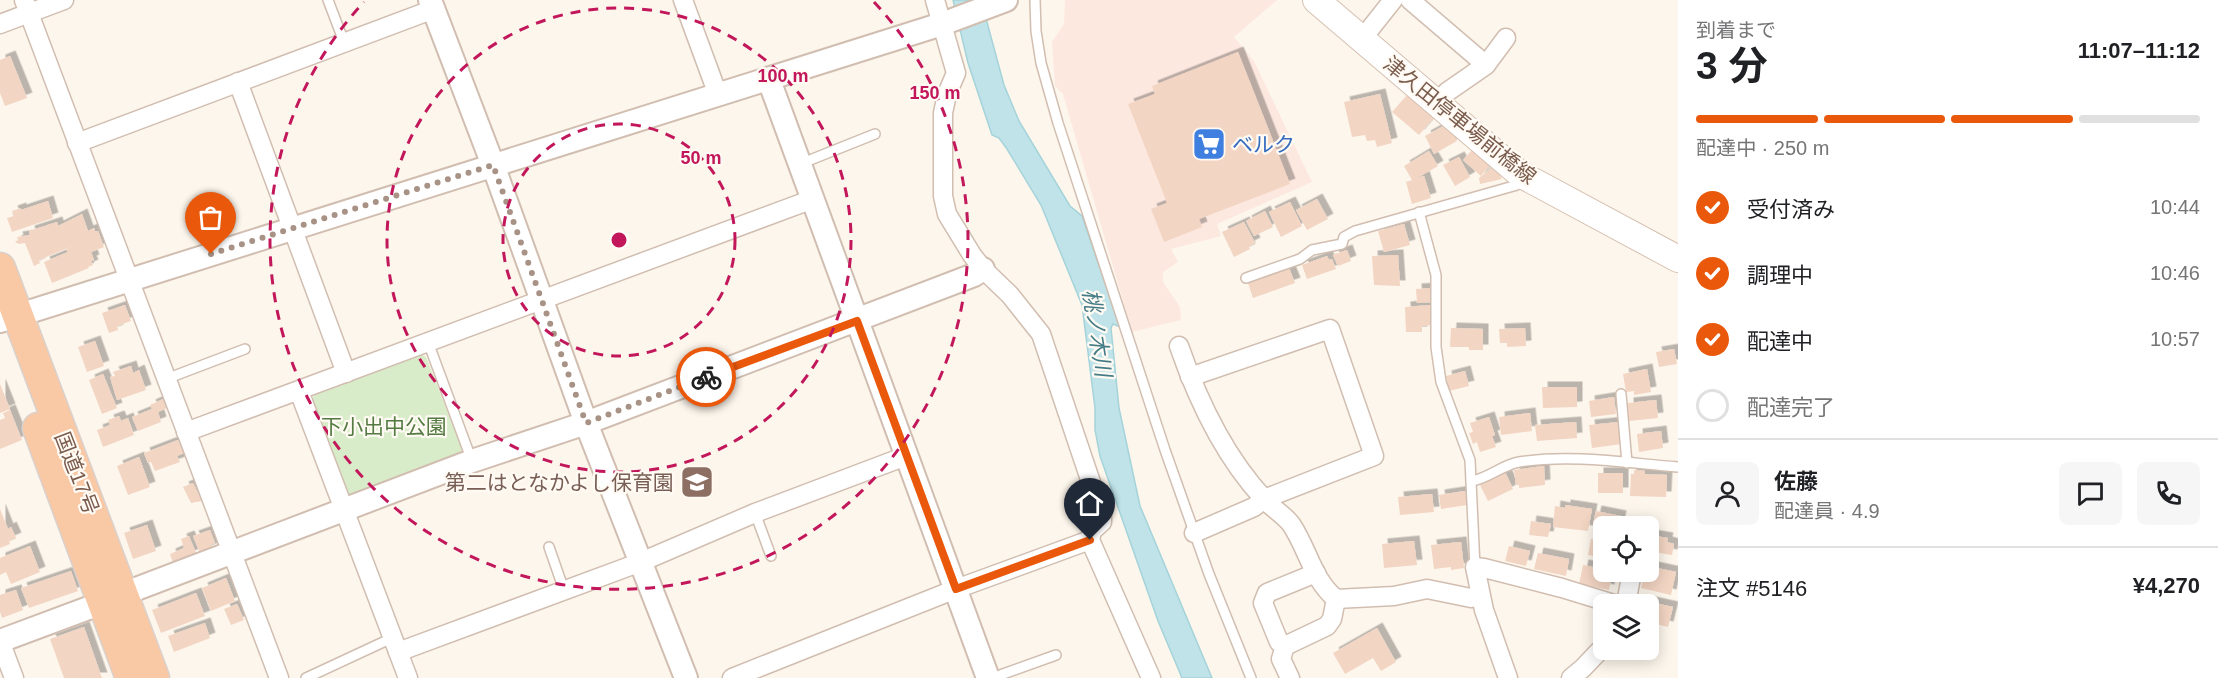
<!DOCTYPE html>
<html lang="ja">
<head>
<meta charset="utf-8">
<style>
	body { margin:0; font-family:Helvetica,"Noto Sans JP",sans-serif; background:#f6f6f6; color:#202124; height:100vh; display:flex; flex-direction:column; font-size:22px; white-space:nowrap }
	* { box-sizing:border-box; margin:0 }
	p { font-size:20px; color:#757577 }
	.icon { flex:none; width:33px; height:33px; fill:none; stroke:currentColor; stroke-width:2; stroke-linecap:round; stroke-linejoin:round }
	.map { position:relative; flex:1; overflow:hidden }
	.details { display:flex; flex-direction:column; background:#fff; width:540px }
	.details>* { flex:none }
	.buttons { position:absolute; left:1593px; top:516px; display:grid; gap:12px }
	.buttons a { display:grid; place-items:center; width:66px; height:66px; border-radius:9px; background:#fff; box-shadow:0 3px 15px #0003; font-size:30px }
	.pin { position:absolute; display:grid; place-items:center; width:51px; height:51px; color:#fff; margin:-62px -26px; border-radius:50% 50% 50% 0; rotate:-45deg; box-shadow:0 0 6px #0007 }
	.pin .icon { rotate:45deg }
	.courier { position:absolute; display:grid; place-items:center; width:60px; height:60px; margin:-30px; border:4px solid #ea580c; border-radius:50%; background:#fff; color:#222; box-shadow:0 2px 8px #0007 }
	.overview em { font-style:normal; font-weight:700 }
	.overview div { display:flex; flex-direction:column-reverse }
	.overview { display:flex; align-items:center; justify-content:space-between; height:102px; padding:0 18px }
	h1 { font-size:39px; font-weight:700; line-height:45px }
	.bar { display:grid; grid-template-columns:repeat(4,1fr); gap:9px 6px; align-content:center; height:72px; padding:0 18px }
	.bar i { height:8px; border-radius:4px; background:#e0e0e0 }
	.bar .selected { background:#ea580c }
	.bar p { grid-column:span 4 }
	.line { display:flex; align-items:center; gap:15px; padding:0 18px; border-top:2px solid #e0e0e0 }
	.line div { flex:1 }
	.round { display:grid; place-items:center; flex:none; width:63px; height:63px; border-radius:9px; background:#f6f6f6 }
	ol { padding:0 18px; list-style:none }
	li { display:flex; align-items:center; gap:18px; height:66px }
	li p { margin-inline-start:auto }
	li .icon { padding:6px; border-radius:50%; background:#ea580c; color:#fff; stroke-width:4 }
	li:last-child { color:#757577 }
	li i { width:33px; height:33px; border:3px solid #e0e0e0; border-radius:50% }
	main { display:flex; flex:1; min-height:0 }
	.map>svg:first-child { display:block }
	.commercial { fill:#fde8e0 }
	.green { fill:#d8ecc9 }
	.water { fill:#bfe3e8; stroke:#a5d3da; stroke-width:1.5 }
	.building { fill:#f3d5c3; filter:url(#shadow) }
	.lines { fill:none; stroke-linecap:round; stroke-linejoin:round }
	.service-casing { stroke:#d1beb0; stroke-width:12 }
	.minor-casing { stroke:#d1beb0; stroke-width:21 }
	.tertiary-casing { stroke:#d1beb0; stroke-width:26 }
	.secondary-casing { stroke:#d6c0b0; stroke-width:28 }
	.trunk-casing { stroke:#dad1cd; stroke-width:33 }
	.service { stroke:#fff; stroke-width:9 }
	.minor { stroke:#fff; stroke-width:18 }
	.tertiary { stroke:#fff; stroke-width:22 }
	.secondary { stroke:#fff; stroke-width:26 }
	.trunk { stroke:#f9c8a4; stroke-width:30 }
	.done { stroke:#a89285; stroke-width:6; stroke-dasharray:0 10.8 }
	.route { stroke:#ea580c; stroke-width:8 }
	.ring { fill:none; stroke:#c2185b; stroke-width:3; stroke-dasharray:10 8 }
	.labels { text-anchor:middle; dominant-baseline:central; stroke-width:4.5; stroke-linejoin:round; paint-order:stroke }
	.street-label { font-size:21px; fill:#7a5c4d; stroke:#fffaf3 }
	.shop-label { font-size:21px; fill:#366cbe; stroke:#fffaf3; text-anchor:start }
	.park-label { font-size:21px; fill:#537a41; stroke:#fffaf3 }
	.education-label { font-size:21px; fill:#785e54; stroke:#fffaf3; text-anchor:end }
	.water-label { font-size:22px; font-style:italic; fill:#437c86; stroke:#fffaf3 }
	.centre { fill:#c2185b; stroke:#fffaf3; stroke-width:3 }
	.ring-label { font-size:18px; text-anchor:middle; font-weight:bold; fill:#c2185b; stroke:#fffaf3; stroke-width:4.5; stroke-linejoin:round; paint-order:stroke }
</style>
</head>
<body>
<main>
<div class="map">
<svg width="1678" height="678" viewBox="0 0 1678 678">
	<defs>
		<filter id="shadow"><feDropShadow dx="5.5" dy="-5.5" stdDeviation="0" flood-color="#0004"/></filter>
	</defs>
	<rect width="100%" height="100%" fill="#fdf6ec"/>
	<!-- commercial -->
	<path class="commercial" d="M1065 0H1277L1234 37 1254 61 1312 182 1217 224 1221 236 1171 249 1178 262 1163 272V282L1180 307 1181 320 1132 332 1063 94 1055 86 1052 42 1064 24Z"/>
	<!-- green -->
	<path class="green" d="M421 354 426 357 462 449 458 456 355 496 348 495 313 400 314 393Z"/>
	<!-- water -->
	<path class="water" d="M953 0H981L1004 85 1019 121 1070 206 1082 216 1120 327 1113 324 1111 328 1119 408 1140 506 1212 678H1182L1158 621 1100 456 1095 430V408L1082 305 1041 205 1007 149 999 138 992 135 968 63Z"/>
	<!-- building -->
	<g class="building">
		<path d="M1238 52 1290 184 1199 219 1202 227 1164 242 1151 209 1167 203 1128 104 1155 94 1152 86Z"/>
		<path d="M10 56 27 98 5 106 0 93V60Z"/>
		<path d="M1409 93 1436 115 1419 135 1392 112Z"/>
		<path d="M1380 94 1392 143 1377 147 1375 140 1367 141 1365 135 1352 137 1344 102Z"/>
		<path d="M1447 124 1457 141 1434 154 1425 136Z"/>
		<path d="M1475 147 1493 161 1481 176 1463 160Z"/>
		<path d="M1429 151 1438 166 1417 178 1424 176 1431 198 1412 204 1406 182 1412 180 1404 166Z"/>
		<path d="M1459 157 1470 177 1455 186 1443 165Z"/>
		<path d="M1495 165 1502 179 1480 184 1479 178Z"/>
		<path d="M1317 199 1328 219 1307 230 1296 210Z"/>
		<path d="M48 201 53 218 12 232 7 218 14 216 12 211 21 208V210Z"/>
		<path d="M1290 202 1302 226 1281 237 1269 212Z"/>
		<path d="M1265 211 1273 227 1254 236 1246 221Z"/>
		<path d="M82 214 88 231 94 228 95 231H98L104 247 91 252 94 260 91 261 93 265 88 267 89 268 52 283 44 262 68 252 66 249 87 240 39 260 40 263 34 266 25 243 19 244 15 242 18 240 17 237 30 235 29 231 57 222 58 226Z"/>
		<path d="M1244 222 1255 243 1249 246 1250 249 1234 257 1222 232Z"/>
		<path d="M1404 224 1410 245 1384 252 1378 231Z"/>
		<path d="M1347 250 1351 261 1338 266 1333 255Z"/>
		<path d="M1398 255 1400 286 1374 285 1372 256Z"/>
		<path d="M1327 256 1329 260 1332 259 1336 269 1307 279 1302 265Z"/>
		<path d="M1289 268 1295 283 1253 298 1248 283Z"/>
		<path d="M1431 288 1432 302 1417 303 1416 289Z"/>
		<path d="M125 305 131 321 117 326 118 330 109 333 102 313Z"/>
		<path d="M1430 305 1431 325 1422 326V332H1406L1405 307Z"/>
		<path d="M1451 328 1483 329V350H1469V347H1450Z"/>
		<path d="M1525 328 1526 346 1507 347V343H1500L1499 329Z"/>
		<path d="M95 341 104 366 87 372 78 347Z"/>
		<path d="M1674 349 1677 364 1659 367 1656 352Z"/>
		<path d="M131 366 133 373 139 370 146 390 117 400 110 377 115 376 113 372Z"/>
		<path d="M1647 369 1651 392 1634 395V391L1626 392 1623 374Z"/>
		<path d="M1465 371 1469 386 1449 391 1446 376Z"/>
		<path d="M103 374 117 408 102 414 89 380Z"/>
		<path d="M0 384 10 409 0 413Z"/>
		<path d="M1542 387H1577V407L1543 408Z"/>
		<path d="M1614 397 1616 414 1591 417 1589 401Z"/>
		<path d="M163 399 167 408 158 412 161 422 138 431 132 417 152 409 150 405Z"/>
		<path d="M1656 400 1658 418 1629 421 1628 403Z"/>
		<path d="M10 410 22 440 0 449V420L5 418 3 413Z"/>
		<path d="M1530 413 1532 431 1501 435 1499 417Z"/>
		<path d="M119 416 121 421 128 418 134 435 103 447 97 430 110 425 108 420Z"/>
		<path d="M1489 417 1495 435 1492 436 1496 447 1480 452 1477 442 1473 444 1469 433 1473 432 1470 423Z"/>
		<path d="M1576 422 1577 438 1537 441 1535 425Z"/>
		<path d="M1619 422 1622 444 1592 448 1589 425Z"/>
		<path d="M1661 431 1663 448 1639 452 1637 434Z"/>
		<path d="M178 440 184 453 177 456 180 462 155 471 151 462 148 463 144 453Z"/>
		<path d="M139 457 150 487 128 495 117 466Z"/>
		<path d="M1544 466 1545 485 1519 488V485H1516L1514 470Z"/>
		<path d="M1634 470 1645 471V474L1667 475 1666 497 1630 496 1631 474H1634Z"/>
		<path d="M1505 472 1513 489 1488 501 1480 485Z"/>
		<rect x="1598" y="473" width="25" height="20"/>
		<path d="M193 483 202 501 191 503 183 487Z"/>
		<path d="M1465 491 1467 505 1441 509 1439 495Z"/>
		<path d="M1432 494 1434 512 1400 515 1398 497Z"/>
		<path d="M1565 505 1592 509 1588 531 1553 527 1555 506 1565 508Z"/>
		<path d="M0 509 8 529 11 527 16 538 9 541 10 544 0 548Z"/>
		<path d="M1596 511 1621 516 1619 526 1593 524Z"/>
		<path d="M1531 521 1551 524 1548 537 1529 535Z"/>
		<path d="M147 525 156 551 133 559 124 533Z"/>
		<path d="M210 530 215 543 211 544 213 548 200 553 193 536Z"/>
		<path d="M1650 535 1668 538 1667 542 1674 544 1672 555 1648 551Z"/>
		<path d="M189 536 196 553 173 563 170 554 184 548 181 539Z"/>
		<path d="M1591 539 1604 541V558L1588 555Z"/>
		<path d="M1414 541 1417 565 1384 568 1382 544Z"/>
		<path d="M1461 542 1464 568 1451 570V567L1434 569 1431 545Z"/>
		<path d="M30 546 40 572 11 584 6 572 0 575V558Z"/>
		<path d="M1509 546 1530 551 1526 566 1505 561Z"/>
		<path d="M1538 553 1569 559 1566 576 1534 569Z"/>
		<path d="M1583 565 1604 569V572H1612L1609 590 1579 584Z"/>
		<path d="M1648 566 1676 572 1671 595 1641 588 1645 572H1648Z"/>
		<path d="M71 571 78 591 29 608 21 588Z"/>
		<path d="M226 578 235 601 211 611 202 588Z"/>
		<path d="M16 590 23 610 2 618 0 612V595Z"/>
		<path d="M196 593 205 616 161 633 152 610Z"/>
		<path d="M1646 601 1673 607 1668 627 1648 622V604H1645Z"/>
		<path d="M237 604 244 620 231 625 224 609Z"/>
		<path d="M205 623 210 638 174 652 168 636Z"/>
		<path d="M84 627 102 678H64L50 639Z"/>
		<path d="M1377 628 1396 662 1381 671 1373 658 1345 674 1333 653Z"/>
	</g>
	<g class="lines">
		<!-- service casing -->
		<g class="service-casing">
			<g id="service">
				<path d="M328 0 344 42"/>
				<path d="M1035 0 1036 31 1041 63 1058 123 1165 450 1209 574 1251 678"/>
				<path d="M800 164 875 134"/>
				<path d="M1419 212 1436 275V347L1441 382 1470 460 1475 567"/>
				<path d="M1246 278 1300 259 1312 250 1342 244 1344 237 1355 231 1517 185 1520 177"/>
				<path d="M428 342 472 461"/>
				<path d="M166 379 245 349"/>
				<path d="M1621 394 1627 463"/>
				<path d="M1472 481C1489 478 1502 465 1519 462 1572 454 1626 463 1678 467"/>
				<path d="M755 513 771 556"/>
				<path d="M549 547 564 590"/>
				<path d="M306 678 392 638"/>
				<path d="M992 678 1056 655"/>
			</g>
		</g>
		<!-- minor casing -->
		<g class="minor-casing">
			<g id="minor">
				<path d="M24 0 279 678"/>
				<path d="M683 0 718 95"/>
				<path d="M935 0 956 73 947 94 943 113V196L947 214 972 255 983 269 1010 295 1041 334 1102 515V522L1092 531 1090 540 1151 678"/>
				<path d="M1410 0 1486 65"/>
				<path d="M0 24 64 0"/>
				<path d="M1362 39 1393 0"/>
				<path d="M238 82 346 373"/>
				<path d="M1436 103 1447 92 1486 65 1506 38"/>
				<path d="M77 143 434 9"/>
				<path d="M1179 346C1198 401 1224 456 1264 499 1272 508 1284 515 1291 524 1308 549 1312 579 1336 599L1394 596 1427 589 1471 598 1480 595"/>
				<path d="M1190 377 1330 329 1374 456 1264 499 1254 507 1194 533"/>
				<path d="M299 391 408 678"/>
				<path d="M186 432 813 199"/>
				<path d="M1626 604 1632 572"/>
				<path d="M0 641 14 678"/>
				<path d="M1285 646 1279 642 1263 603 1267 593 1316 573"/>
				<path d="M398 652 641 562 755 513 906 456"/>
				<path d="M732 678 956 589 1090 540"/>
				<path d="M1290 678 1281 659 1285 646 1327 626 1332 619 1336 599"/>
				<path d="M1508 678 1484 610 1475 567 1484 568 1562 588 1614 604"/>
				<path d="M1571 678 1583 668 1604 646"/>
			</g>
		</g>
		<!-- tertiary casing -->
		<g class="tertiary-casing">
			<g id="tertiary">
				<path d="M430 0 493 165 586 423 686 678"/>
				<path d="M769 80 988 678"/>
				<path d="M0 321 942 24 1006 0"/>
				<path d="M123 594 472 461 586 423 974 275 983 269"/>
				<path d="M0 641 102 603"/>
			</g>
		</g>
		<!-- secondary casing -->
		<g class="secondary-casing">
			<path id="secondary" d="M1316 0 1520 174 1678 259"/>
		</g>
		<!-- trunk casing -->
		<g class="trunk-casing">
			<g id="trunk">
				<path d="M0 268 154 678"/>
				<path d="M38 428 131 678"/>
			</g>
		</g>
		<!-- service -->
		<use href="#service" class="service"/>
		<!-- minor -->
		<use href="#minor" class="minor"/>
		<!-- tertiary -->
		<use href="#tertiary" class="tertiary"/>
		<!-- secondary -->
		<use href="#secondary" class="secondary"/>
		<!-- trunk -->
		<use href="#trunk" class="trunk"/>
	</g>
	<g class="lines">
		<!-- done -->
		<path class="done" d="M211 254 493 165 586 423 706 377"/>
		<!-- route -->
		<path class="route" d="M706 377 857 321 956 589 1090 540"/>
	</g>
	<!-- distance rings -->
	<g class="ring">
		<circle cx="619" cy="240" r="116"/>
		<circle cx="619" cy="240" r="232"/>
		<path d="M874 2A349 349 0 1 1 364 2"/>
	</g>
	<!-- icons -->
	<defs>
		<g id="supermarket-square" transform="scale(1.725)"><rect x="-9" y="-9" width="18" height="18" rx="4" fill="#3f7fe0" stroke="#fffaf3"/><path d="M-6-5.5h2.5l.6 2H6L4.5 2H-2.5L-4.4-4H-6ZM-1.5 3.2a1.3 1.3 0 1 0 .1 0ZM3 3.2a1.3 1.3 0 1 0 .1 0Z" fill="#fff"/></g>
		<g id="school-square" transform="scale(1.725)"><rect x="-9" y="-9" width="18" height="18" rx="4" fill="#8d6e63" stroke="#fffaf3"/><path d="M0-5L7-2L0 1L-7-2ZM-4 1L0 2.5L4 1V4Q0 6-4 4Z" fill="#fff"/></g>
	</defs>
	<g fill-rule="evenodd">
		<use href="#supermarket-square" x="1209" y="144"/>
		<use href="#school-square" x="697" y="482"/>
	</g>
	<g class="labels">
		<!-- street labels -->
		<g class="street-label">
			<text transform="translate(1460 120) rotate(39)">津久田停車場前橋線</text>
			<text transform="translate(77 473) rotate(69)">国道17号</text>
		</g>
		<!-- shop labels -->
		<g class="shop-label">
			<text x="1232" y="144">ベルク</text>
		</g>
		<!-- park labels -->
		<g class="park-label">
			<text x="384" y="426">下小出中公園</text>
		</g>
		<!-- education labels -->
		<g class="education-label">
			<text x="674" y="482">第二はとなかよし保育園</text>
		</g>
		<!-- water labels -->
		<g class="water-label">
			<text transform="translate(1097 333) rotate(81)">桃ノ木川</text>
		</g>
	</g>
	<circle cx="619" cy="240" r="9" class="centre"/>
	<g class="ring-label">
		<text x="783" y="82">100 m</text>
		<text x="935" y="99">150 m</text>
		<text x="701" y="164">50 m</text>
	</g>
</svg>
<div class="buttons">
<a><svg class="icon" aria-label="locate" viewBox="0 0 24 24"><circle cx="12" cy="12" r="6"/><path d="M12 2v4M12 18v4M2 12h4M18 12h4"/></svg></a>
<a><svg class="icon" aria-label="layers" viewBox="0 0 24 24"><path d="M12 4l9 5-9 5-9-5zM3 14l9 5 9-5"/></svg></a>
</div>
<div class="pin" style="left:211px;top:254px;background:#ea580c"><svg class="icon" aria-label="bag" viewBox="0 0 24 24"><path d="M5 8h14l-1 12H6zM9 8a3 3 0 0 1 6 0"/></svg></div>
<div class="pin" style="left:1090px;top:540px;background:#1f2937"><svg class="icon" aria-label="home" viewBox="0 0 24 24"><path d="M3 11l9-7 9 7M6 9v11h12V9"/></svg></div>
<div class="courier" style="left:706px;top:377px"><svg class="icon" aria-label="bike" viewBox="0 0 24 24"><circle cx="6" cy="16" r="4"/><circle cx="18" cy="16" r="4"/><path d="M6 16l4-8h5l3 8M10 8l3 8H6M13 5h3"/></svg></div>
</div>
<section class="details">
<div class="overview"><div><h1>3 分</h1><p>到着まで</p></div><em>11:07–11:12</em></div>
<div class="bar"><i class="selected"></i><i class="selected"></i><i class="selected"></i><i></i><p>配達中 · 250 m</p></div>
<ol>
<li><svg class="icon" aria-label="check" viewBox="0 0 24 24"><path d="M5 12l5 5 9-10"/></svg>受付済み<p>10:44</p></li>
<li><svg class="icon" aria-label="check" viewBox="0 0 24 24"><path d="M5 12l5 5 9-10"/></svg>調理中<p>10:46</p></li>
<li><svg class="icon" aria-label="check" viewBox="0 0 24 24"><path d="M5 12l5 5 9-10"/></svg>配達中<p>10:57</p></li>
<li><i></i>配達完了</li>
</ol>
<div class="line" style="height:108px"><a class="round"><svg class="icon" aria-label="person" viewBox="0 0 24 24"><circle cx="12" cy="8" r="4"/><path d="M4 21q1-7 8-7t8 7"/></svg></a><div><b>佐藤</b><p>配達員 · 4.9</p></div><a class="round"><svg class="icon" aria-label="chat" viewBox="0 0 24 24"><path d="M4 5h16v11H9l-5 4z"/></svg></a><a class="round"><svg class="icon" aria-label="phone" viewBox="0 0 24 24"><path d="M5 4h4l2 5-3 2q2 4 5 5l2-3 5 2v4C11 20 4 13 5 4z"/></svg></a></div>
<div class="line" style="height:78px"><div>注文 #5146</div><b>¥4,270</b></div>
</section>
</main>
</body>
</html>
